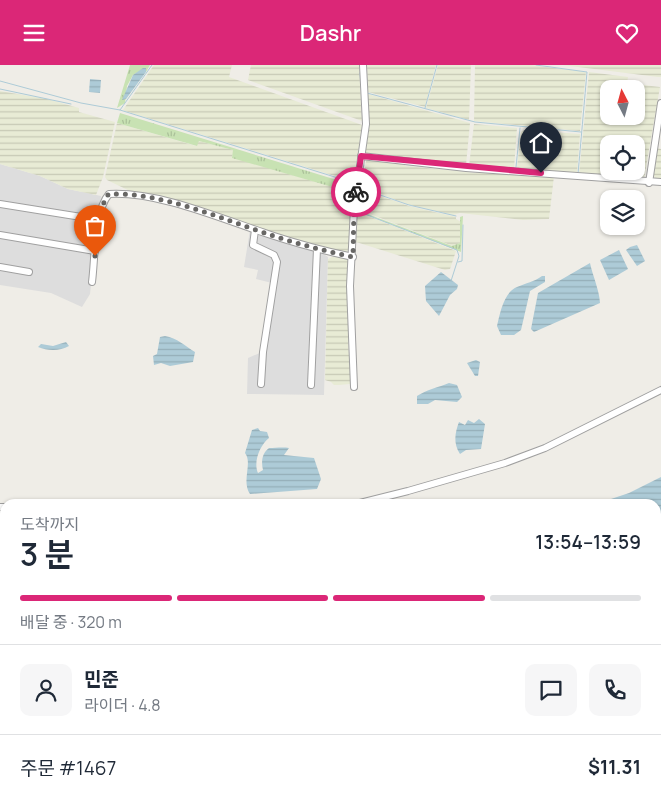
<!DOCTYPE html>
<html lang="ko">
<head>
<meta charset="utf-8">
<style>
	body { margin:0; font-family:Manrope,"Noto Sans KR",sans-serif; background:#f6f6f7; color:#1f2937; height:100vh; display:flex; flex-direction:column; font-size:19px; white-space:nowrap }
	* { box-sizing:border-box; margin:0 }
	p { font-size:16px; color:#747a83 }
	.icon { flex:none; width:28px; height:28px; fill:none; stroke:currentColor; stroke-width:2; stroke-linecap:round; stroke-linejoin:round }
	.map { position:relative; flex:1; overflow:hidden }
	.sheet { position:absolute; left:0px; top:434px; width:661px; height:311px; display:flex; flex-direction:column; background:#fff; border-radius:15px 15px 0 0; box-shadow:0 1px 4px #0004 }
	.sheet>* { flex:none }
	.needle { width:32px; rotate:354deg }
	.controls { position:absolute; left:600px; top:15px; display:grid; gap:10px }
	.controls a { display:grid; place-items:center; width:45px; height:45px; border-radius:10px; background:#fff; box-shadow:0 1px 4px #0004; font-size:25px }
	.pin { position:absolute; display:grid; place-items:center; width:42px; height:42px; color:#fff; margin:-51px -21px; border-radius:50% 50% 50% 0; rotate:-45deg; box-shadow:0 0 5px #0007 }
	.pin .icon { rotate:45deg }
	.courier { position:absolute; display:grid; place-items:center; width:50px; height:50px; margin:-25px; border:4px solid #db2777; border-radius:50%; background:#fff; color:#222; box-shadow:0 1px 6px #0007 }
	.headline em { font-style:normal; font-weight:600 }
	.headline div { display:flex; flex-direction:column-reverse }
	.headline { display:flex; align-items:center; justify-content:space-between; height:85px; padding:0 20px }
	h1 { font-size:32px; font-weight:600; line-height:38px }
	.bar { display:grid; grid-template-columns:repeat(4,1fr); gap:8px 5px; align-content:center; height:60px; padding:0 20px }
	.bar i { height:6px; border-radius:4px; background:#e0e1e3 }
	.bar .active { background:#db2777 }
	.bar p { grid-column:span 4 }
	.line { display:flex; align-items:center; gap:12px; padding:0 20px; border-top:1px solid #e0e1e3 }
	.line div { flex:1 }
	.round { display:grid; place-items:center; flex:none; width:52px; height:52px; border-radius:10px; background:#f6f6f7 }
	header { display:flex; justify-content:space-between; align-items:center; height:65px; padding:0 20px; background:#db2777; color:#fff; font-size:22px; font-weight:600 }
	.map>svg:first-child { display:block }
	.residential { fill:#ddd }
	.farmland { fill:url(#farmland-rules); fill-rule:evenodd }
	.grass { fill:url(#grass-tufts) }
	.water { fill:url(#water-rules) }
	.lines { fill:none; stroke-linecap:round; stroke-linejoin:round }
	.stream { stroke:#adcbd7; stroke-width:1 }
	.minor-casing { stroke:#a0a0a0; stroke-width:8 }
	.minor { stroke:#fff; stroke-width:6 }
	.done { stroke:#686765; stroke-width:5; stroke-dasharray:0 9 }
	.route { stroke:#db2777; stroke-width:6 }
</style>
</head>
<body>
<header><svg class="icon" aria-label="menu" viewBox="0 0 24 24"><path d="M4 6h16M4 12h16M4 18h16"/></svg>Dashr<svg class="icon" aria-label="heart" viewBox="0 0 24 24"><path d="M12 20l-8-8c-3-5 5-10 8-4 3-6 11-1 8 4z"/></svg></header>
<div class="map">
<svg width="661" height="744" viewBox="0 0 661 744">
	<defs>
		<pattern id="farmland-rules" width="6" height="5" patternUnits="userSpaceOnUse" patternTransform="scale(1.25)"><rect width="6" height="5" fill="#e8ebd5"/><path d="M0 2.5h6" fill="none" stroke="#c7c9b6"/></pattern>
		<pattern id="grass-tufts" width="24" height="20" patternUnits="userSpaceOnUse" patternTransform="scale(1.25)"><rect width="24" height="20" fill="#c8e2b3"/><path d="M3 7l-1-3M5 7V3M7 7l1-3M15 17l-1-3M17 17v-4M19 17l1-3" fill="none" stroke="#abc19a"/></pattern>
		<pattern id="water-rules" width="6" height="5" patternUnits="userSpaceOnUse" patternTransform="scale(1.25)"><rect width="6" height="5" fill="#adcbd7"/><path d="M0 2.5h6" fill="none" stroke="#94aeb8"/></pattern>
	</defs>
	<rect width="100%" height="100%" fill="#efede7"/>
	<!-- residential -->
	<g class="residential">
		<path d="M0 99 40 111 68 124 101 131 90 229 82 242 51 228 0 220Z"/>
		<path d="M250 165 316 184 328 192 324 330 247 329 248 293 262 287 272 218 256 214 258 205 244 202Z"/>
	</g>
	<!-- farmland -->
	<g class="farmland">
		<path d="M154 0H232L229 12 362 60 354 117 125 46 123 45Z"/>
		<path d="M251 0H359L362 56 248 15Z"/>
		<path d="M367 0H436L425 42 368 27Z"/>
		<path d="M438 0H471L469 55 426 43Z"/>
		<path d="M475 0H531L586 7 580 66 474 56Z"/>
		<path d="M562 0H661V12H658Z"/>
		<path d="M589 7 628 12 627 18 660 22 644 114 579 109ZM609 24H636V51H609ZM609 79H636V106H609Z"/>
		<path d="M0 26 47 34 79 43V47L115 57 103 112 96 130 68 124 40 111 0 99Z"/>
		<path d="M368 29 470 58 466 100 365 89 368 64Z"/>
		<path d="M117 58 196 81 199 76 234 85 232 92 353 128 350 176 347 188 318 183 134 128 107 115 105 112Z"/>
		<path d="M474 59 517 63 514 104 469 101Z"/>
		<path d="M524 65 580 69 577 109 520 105 517 102 521 67Z"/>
		<path d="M657 83 661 84V114H656L653 110Z"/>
		<path d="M369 94 405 97V101H407L476 108 477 105 554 111 549 154 523 155 460 148 453 150 409 140 362 122 366 96Z"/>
		<path d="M361 124 409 141 456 152V154L461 157 460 178 453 181 357 144Z"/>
		<path d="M356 146 456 186 450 204 445 205 356 177Z"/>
		<path d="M334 191 349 193 348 277 351 316 350 319 339 320H334L331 317 325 315 328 194Z"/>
	</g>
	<!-- grass -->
	<g class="grass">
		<path d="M130 0H150L146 7V3L133 10 127 21 125 38 117 43Z"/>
		<path d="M120 48 353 120V128L232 93 233 85 199 76 197 81 117 58Z"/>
		<path d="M360 123 357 145 452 181 460 178V152L463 151 461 187 357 146Z"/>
	</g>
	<!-- water -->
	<g class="water">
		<path d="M143 3H146V7L126 34 122 35 133 10Z"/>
		<path d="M90 14 101 15 100 28 89 27Z"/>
		<path d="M637 180 645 196 637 201 626 185 630 182Z"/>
		<path d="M619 185 628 204 609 215 600 195Z"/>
		<path d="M590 198C593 212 599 224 600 238L534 267 531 264 538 228Z"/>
		<path d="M441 207 458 220 457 224 450 230 439 251 426 236 425 221Z"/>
		<path d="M542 211H545V217L530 226 521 265 514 270H501L497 261C500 248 504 227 517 222 526 218 534 217 542 211Z"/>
		<path d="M165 271C177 273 185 281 195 287L193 297 170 301 161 298 154 300 153 291 157 289 160 272Z"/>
		<path d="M66 277 69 281C60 286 48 286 38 282L41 279 53 281Z"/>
		<path d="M476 295 480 297 478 311H475L467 298Z"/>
		<path d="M449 318 457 320 462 332 457 337 435 335 428 339H417V331C426 325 439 322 449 318Z"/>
		<path d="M479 354 485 359 481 384 466 385 460 389C453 378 455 368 459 357L465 360 468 355 474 358Z"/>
		<path d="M258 363 260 366 267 367 269 373C260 380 253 397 258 408L263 405C261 397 262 388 269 383 275 383 283 382 289 383L284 390 314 393 321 414 317 424 250 429C241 416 253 398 245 388L252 365Z"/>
		<path d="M661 412V744H0V519L5 520V740H656V439H596L629 428Z"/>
	</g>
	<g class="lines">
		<!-- stream -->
		<g class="stream">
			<path d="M536 0 587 7 578 109"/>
			<path d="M360 8 361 22"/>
			<path d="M0 16 81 38 120 45 152 0"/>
			<path d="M0 24 71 39"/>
			<path d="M367 28 475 57 581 67"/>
			<path d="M425 43 437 0"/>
			<path d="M120 45 354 118"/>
			<path d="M516 102 520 63"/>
			<path d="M360 123 409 140 456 151"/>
			<path d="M357 143 364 100"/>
			<path d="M357 146 457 185 459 191 451 216"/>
			<path d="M458 197 462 196 463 160"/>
		</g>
		<!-- minor casing -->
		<g class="minor-casing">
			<g id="minor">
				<path d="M361 91 466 103 661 117"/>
				<path d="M649 118 661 38"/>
				<path d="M0 139 100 155"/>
				<path d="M255 165 253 180 274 190 277 197 263 287 261 319"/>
				<path d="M0 170 95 186"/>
				<path d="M0 202 29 207"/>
				<path d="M92 217C95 195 94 146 109 129 159 126 224 155 271 170 298 179 325 186 353 192"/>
				<path d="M311 320 317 184"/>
				<path d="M354 322 350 221 354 143 366 59 363 0"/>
				<path d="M356 439 408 426 505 398 545 383 661 325"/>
				<path d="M0 442H5"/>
			</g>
		</g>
		<!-- minor -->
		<use href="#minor" class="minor"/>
	</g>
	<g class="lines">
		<!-- done -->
		<path class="done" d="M95 191 100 154 105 133 109 129C161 127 222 154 271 170 298 179 325 186 353 192L354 143 356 127"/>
		<!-- route -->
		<path class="route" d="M356 127 361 91 541 108"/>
	</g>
</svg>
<div class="controls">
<a><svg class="needle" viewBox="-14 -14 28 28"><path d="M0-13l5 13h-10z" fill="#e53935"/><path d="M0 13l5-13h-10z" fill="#747a83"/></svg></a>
<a><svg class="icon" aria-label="locate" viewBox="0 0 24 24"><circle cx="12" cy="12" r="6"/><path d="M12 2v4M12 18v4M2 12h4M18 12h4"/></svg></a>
<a><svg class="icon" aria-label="layers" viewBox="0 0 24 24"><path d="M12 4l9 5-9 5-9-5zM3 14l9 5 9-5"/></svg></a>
</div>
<div class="pin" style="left:95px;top:191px;background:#ea580c"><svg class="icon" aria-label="bag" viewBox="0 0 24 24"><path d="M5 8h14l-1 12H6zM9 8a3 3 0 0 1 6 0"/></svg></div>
<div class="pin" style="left:541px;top:108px;background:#1f2937"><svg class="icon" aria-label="home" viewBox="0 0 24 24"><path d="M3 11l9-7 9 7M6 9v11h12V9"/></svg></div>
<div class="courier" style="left:356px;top:127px"><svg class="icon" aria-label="bike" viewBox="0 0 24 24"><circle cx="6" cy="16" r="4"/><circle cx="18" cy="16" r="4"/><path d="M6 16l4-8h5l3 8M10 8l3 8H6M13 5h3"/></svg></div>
<section class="sheet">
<div class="headline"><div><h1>3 분</h1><p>도착까지</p></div><em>13:54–13:59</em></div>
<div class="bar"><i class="active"></i><i class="active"></i><i class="active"></i><i></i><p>배달 중 · 320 m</p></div>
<div class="line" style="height:90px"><a class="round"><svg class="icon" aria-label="person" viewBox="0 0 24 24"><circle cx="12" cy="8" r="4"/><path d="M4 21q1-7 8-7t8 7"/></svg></a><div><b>민준</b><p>라이더 · 4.8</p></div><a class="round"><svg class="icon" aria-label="chat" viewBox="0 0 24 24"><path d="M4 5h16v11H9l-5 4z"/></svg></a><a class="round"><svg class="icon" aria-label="phone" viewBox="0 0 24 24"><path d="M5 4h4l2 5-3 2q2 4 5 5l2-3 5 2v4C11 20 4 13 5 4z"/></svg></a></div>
<div class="line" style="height:65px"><div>주문 #1467</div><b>$11.31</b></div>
</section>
</div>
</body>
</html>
